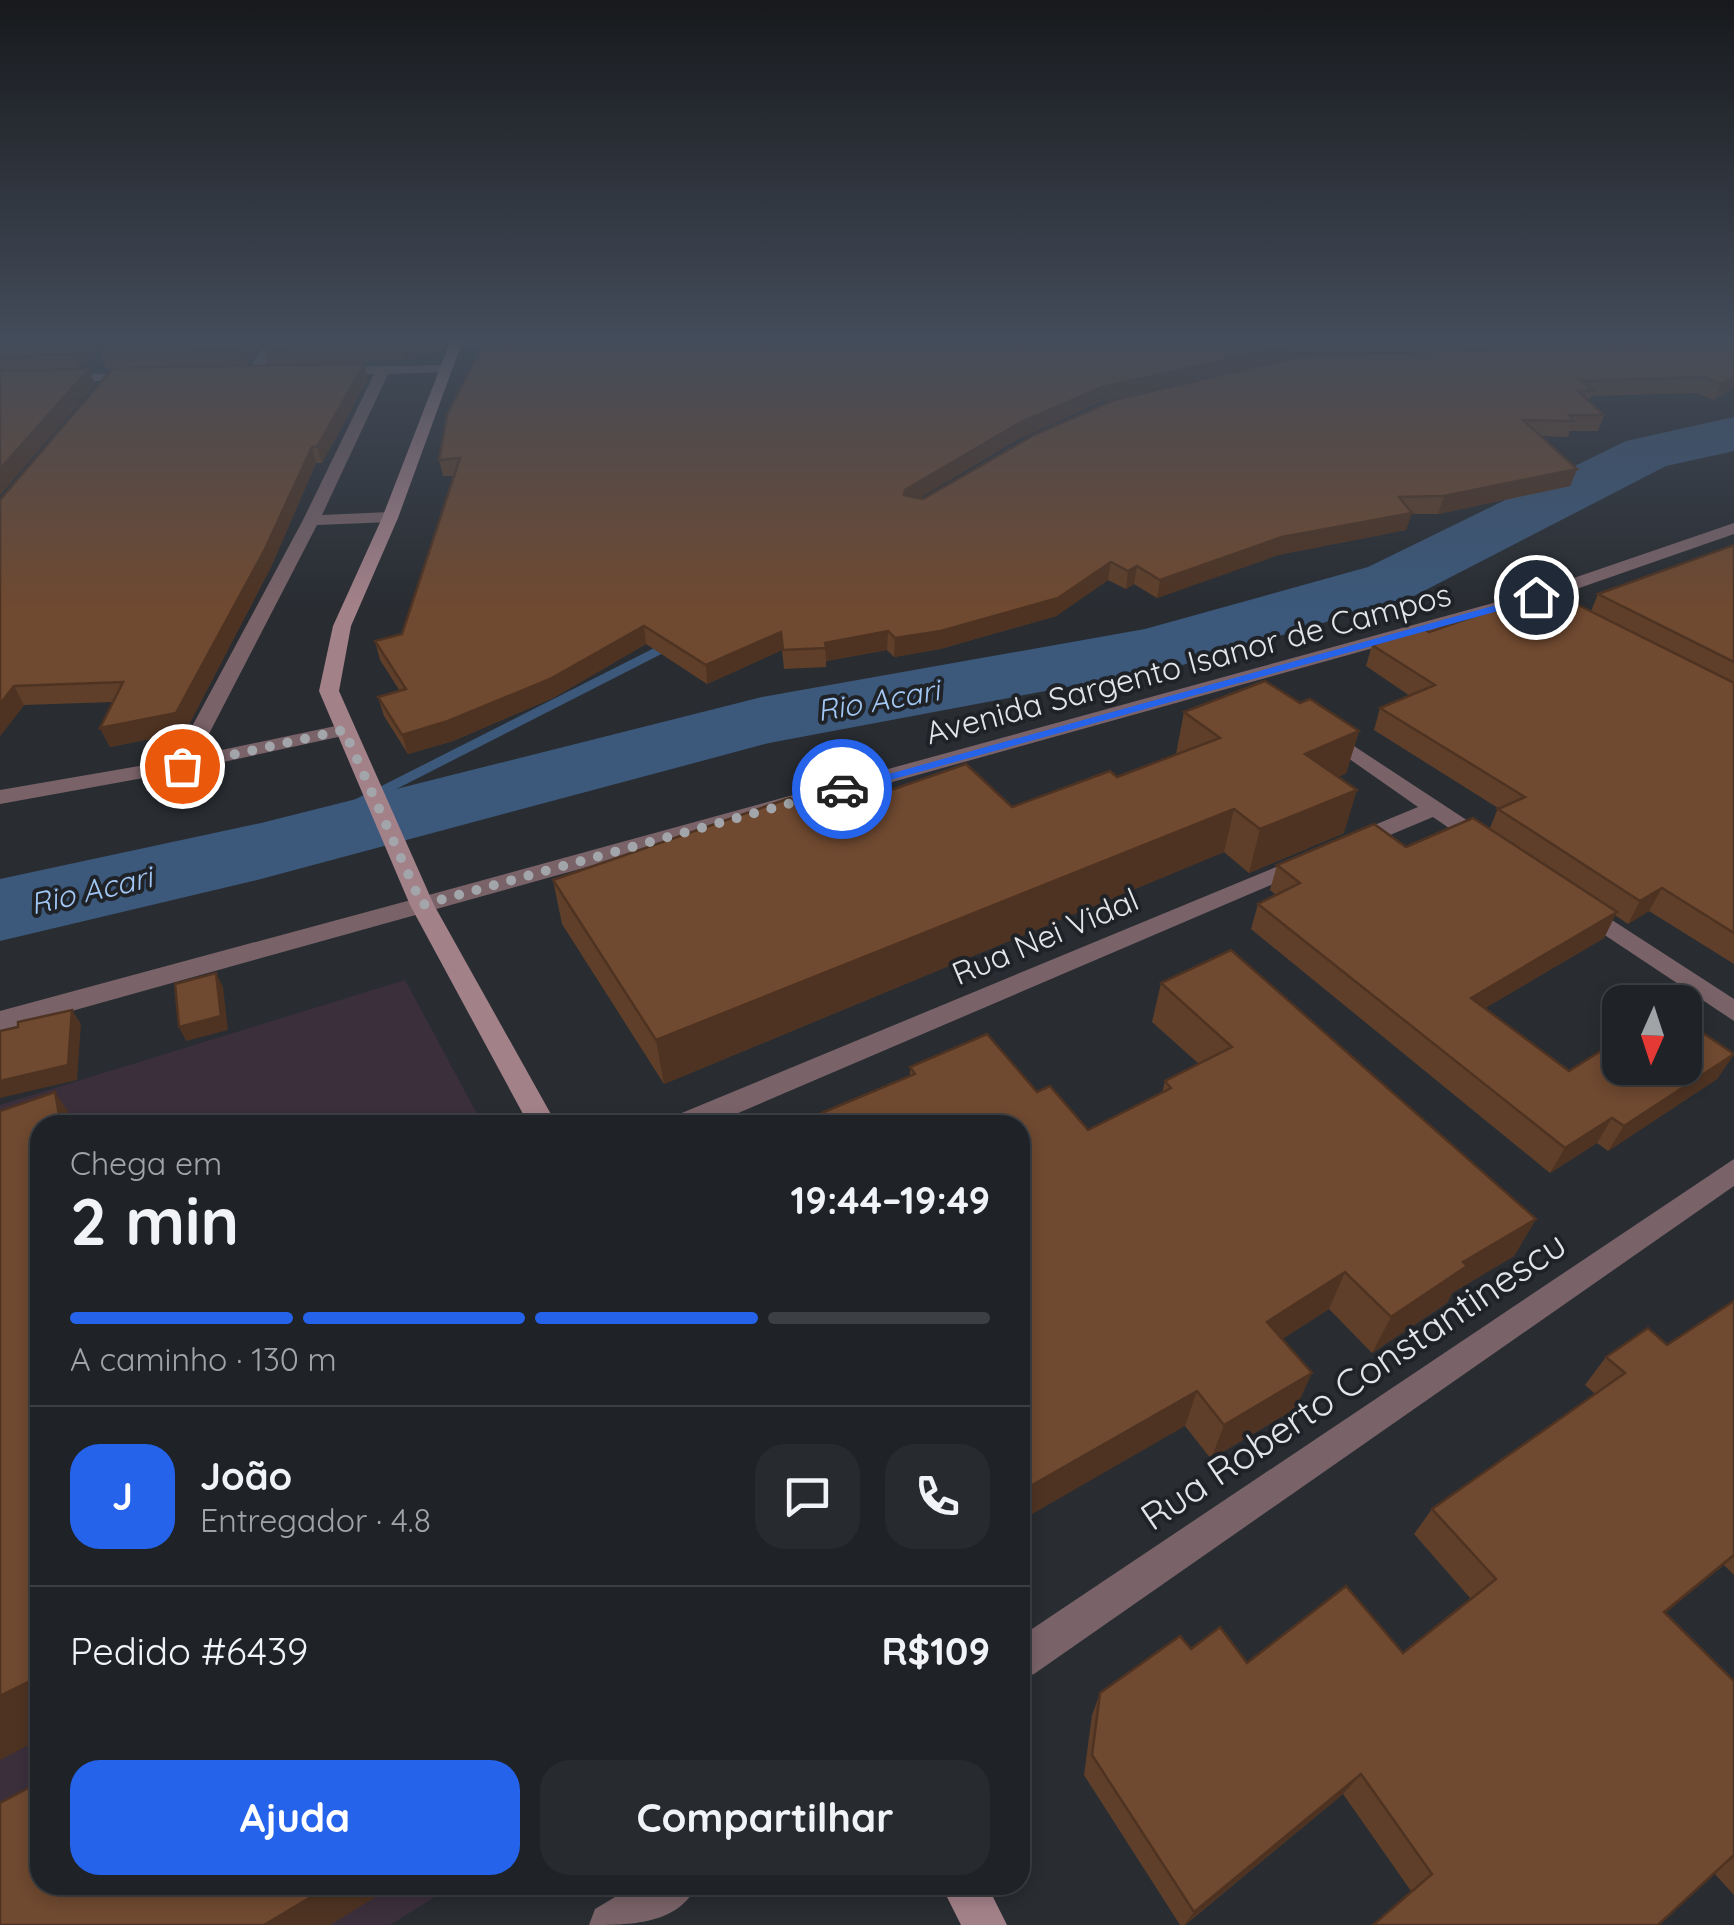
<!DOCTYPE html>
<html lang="pt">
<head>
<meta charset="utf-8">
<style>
	body { margin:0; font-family:Quicksand,sans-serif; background:#272a2e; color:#f1f3f6; height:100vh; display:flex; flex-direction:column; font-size:38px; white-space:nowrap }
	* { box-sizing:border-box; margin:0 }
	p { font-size:32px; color:#a1a4a7 }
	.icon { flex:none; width:55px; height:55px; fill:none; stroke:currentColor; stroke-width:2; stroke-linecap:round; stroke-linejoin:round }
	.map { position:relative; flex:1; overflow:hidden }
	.side { position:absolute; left:30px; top:1115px; width:1000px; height:780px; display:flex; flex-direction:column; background:#1f2226; border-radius:30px; box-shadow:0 5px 15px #0003,0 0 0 2px #3c3f43 }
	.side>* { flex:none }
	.needle { width:65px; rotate:183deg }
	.fabs { position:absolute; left:1602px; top:985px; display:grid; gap:20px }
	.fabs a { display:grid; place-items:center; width:100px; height:100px; border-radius:20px; background:#1f2226; box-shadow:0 5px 15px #0003,0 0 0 2px #3c3f43; font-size:50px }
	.pin { position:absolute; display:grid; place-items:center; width:85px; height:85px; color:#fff; margin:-42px; border:5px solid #fff; border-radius:50%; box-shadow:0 2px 10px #0007 }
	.courier { position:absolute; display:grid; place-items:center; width:100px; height:100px; margin:-50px; border:8px solid #2563eb; border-radius:50%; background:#fff; color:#222; box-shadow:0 2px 12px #0007 }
	.headline em { font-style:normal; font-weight:700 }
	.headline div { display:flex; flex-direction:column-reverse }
	.headline { display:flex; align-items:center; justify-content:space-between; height:170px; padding:0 40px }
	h1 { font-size:65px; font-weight:700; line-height:75px }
	.bar { display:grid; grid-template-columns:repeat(4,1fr); gap:15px 10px; align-content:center; height:120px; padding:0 40px }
	.bar i { height:12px; border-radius:8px; background:#3c3f43 }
	.bar .on { background:#2563eb }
	.bar p { grid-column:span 4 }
	.line { display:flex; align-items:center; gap:25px; padding:0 40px; border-top:2px solid #3c3f43 }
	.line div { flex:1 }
	.round { display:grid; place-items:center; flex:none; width:105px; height:105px; border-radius:30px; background:#272a2e }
	.cta { display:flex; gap:20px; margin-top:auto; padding:20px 40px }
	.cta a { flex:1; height:115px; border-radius:30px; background:#2563eb; color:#fff; font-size:40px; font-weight:700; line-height:115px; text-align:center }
	.cta a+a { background:#272a2e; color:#f1f3f6 }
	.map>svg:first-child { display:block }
	.industrial { fill:#3c2f3c }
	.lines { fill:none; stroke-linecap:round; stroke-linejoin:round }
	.stream { fill:#3c587a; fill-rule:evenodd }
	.river { fill:#3c587a; fill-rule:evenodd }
	.minor { fill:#796368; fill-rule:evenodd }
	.tertiary { fill:#796368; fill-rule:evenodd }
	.secondary { fill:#a38189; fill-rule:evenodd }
	.wall { fill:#5f3f29; fill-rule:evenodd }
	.shaded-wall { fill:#4e3322 }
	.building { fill:#6f4930; stroke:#4e3322; stroke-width:2.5 }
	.route { fill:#2563eb }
	.done { stroke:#a2a5a9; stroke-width:10; stroke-dasharray:0 18 }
	.labels { text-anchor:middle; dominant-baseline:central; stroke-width:8; stroke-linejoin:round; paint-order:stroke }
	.far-water-label { font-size:30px; font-style:italic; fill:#a2c7f4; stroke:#1f2328 }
	.street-label { font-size:32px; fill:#e3e6e9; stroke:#1f2328 }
	.near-street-label { font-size:38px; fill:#e3e6e9; stroke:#1f2328 }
</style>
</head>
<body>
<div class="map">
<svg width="1734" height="1925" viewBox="0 0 1734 1925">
	<rect width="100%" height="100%" fill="#292d32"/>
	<!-- industrial -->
	<path class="industrial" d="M405 980 483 1125H40V1885H454L390 1925H0V1105Z"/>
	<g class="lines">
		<!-- stream -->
		<path class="stream" d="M676 637 681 638V644L267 855 261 856 253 851Z"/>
		<!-- river -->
		<path class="river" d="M1734 417V451L1666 466 1416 595 1179 666 769 743 261 879 0 941V879L261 823 762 697 1145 629 1368 567 1626 441Z"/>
		<!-- minor -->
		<g class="minor">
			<path d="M272 337H284L257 376H247L245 373Z"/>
			<path d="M516 337 521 338V344L456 346 450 342 456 338Z"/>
			<path d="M445 365 450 366V372L388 374 322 515 390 512 398 517 390 522 317 525 198 755 345 724 355 730 352 734 182 771 0 804V790L174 760 303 520 374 374 335 375 328 371 335 367Z"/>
			<path d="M145 373V379L140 380 0 383V375Z"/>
			<path d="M1536 592 1589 618 1592 622 1583 627 1577 626 1530 601V593Z"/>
			<path d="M1325 727 1494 838 1497 843 1494 848H1478L1433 817 1359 848H1343L1340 843 1343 838 1418 807 1318 737V729Z"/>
			<path d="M1305 855 1317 862 1313 867 710 1125H668L672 1117Z"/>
			<path d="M422 897 434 905 430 911 0 1031V1011Z"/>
			<path d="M1581 900 1734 999V1021L1573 914 1569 908 1573 902Z"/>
			<path d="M1734 1159V1186L1034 1674 1020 1679V1637Z"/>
			<path d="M635 1885H697C678 1925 629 1925 589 1925L595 1909Z"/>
		</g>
		<!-- tertiary -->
		<path class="tertiary" d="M1734 523V534L1542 601 422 913 410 905 414 899 1530 593Z"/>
		<!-- secondary -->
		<g class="secondary">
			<path d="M452 337H464L398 518 351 626 339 691 434 905 557 1125H529L410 905 319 691 333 626 382 518Z"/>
			<path d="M941 1885H987L1007 1925H961Z"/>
		</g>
	</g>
	<!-- wall -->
	<g class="wall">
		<path d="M0 337H113L80 369H89L95 385 0 495Z"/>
		<path d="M115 337H269L246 365 368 379 322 463H316L271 567 185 732 110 747 100 728 113 702 24 705 0 736V500L112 369H106L100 354Z"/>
		<path d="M273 337H450L443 350 405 360 269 365 265 350Z"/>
		<path d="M487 337H1734V344L1324 353 1315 355 1734 345V388L1714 400 1696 393 1591 396 1589 401 1604 415 1598 431H1570L1568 437 1541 436 1577 469 1570 486 1438 514H1411L1406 530 1278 555 1157 598 1134 584 1126 589 1108 580 1056 616 940 649 894 657 887 650 826 661V667L784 669 782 650 707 684 646 644 553 698 453 741 408 754 384 716 378 697 400 691 380 660 375 641 402 634 454 476H443L439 460ZM1158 390 923 499 919 498 1019 439 1100 402Z"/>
		<path d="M1734 545V964L1649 911 1628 924 1615 915 1604 938 1485 1008 1569 1071 1734 1054 1717 1079 1608 1151 1597 1143 1550 1173 1251 929 1258 904 1276 895 1270 890 1277 865 1406 847 1490 828 1498 808 1374 730 1380 708 1410 696 1366 666 1372 645 1429 632 1561 608 1591 611 1598 594Z"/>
		<path d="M1300 703 1359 731 1346 773 1338 777 1344 833 1249 873 1224 852 664 1084 562 924 553 880 871 797 1012 807 1117 777 1176 754 1184 712Z"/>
		<path d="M1161 983 1536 1219 1514 1256 1452 1293 1447 1303 1372 1353 1329 1309 1282 1339 1296 1408 1211 1459 910 1076V1067L1037 1092 1088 1130 1162 1093 1165 1081 1199 1064 1152 1022Z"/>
		<path d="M1734 1301V1575L1724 1565 1665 1613 1734 1681V1895L1714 1873 1658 1925H1372L1411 1891 1343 1794 1185 1925H1180L1084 1775 1092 1715 1100 1693 1191 1649 1247 1663 1403 1653 1471 1599 1414 1534 1432 1509 1595 1394 1585 1385 1606 1357 1667 1345Z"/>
	</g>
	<!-- shaded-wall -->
	<g class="shaded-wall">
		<path d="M92 337H113L80 369 74 354Z"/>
		<path d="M252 337H269L246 365 241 350Z"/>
		<path d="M434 337H450L443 350 405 360 401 345Z"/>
		<path d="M1328 338 1324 353 1100 402 1019 439 905 507V490L1021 422 1102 387Z"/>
		<path d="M364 364 368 379 322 463 317 447Z"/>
		<path d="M89 369 95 385 0 495V469Z"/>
		<path d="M1734 377V388L1714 400 1721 384Z"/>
		<path d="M312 447 316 463 271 567 185 732 110 747 100 728Z"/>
		<path d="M1577 469 1570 486 1438 514 1444 496Z"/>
		<path d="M1412 513 1406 530 1278 555 1157 598 1160 580 1282 537Z"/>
		<path d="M1111 562 1108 580 1056 616 940 649 894 657 895 638Z"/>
		<path d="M1137 566 1134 584 1126 589 1128 571Z"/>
		<path d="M644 626 646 644 553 698 453 741 408 754 402 735Z"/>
		<path d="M888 631 887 650 826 661 825 643Z"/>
		<path d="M781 632 782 650 707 684 706 665Z"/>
		<path d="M14 686 24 705 0 736V704Z"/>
		<path d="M1359 731 1346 773 1293 796 1305 754Z"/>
		<path d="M1357 790 1344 833 1249 873 1260 829Z"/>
		<path d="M1234 809 1224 852 664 1084 656 1040Z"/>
		<path d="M1662 888 1649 911 1628 924 1640 901Z"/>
		<path d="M1617 912 1604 938 1460 1023 1471 998Z"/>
		<path d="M216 973 223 987 228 1030 186 1041 179 1027Z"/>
		<path d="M72 1010 81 1024 77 1080 0 1098V1081Z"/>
		<path d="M1734 1054 1717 1079 1608 1151 1624 1126Z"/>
		<path d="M55 1092 77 1125H61Z"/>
		<path d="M1612 1118 1597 1143 1550 1173 1565 1148Z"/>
		<path d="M1536 1219 1514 1256 1452 1293 1447 1303 1372 1353 1391 1317 1463 1262Z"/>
		<path d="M1345 1272 1329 1309 1253 1358 1267 1322Z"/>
		<path d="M1312 1373 1296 1408 1211 1459 1224 1425Z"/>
		<path d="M1197 1391 1185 1426 1020 1521V1492Z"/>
		<path d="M1734 1555V1556L1638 1636 1664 1612Z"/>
		<path d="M40 1676V1739L0 1760V1696Z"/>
		<path d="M1361 1774 1343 1794 1184 1925 1194 1912Z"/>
		<path d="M331 1885H395L330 1925H264Z"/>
	</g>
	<!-- building -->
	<g class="building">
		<path d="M0 337H92L74 354 0 357Z"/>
		<path d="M115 337H252L241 350 100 354Z"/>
		<path d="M273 337H434L401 345 265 350Z"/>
		<path d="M487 337H1395L1328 338 1102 387 1021 422 905 490 904 495 923 499 1034 435 1114 400 1299 357 1329 354 1734 345V377L1721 384 1703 377 1582 381 1593 391H1578L1604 415H1569L1574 421 1523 420 1577 469 1444 496 1399 497 1412 513 1282 537 1160 580 1137 566 1128 571 1111 562 1058 598 941 631 895 638 888 631 825 643 826 648 783 650 781 632 706 665 644 626 550 679 448 721 402 735 378 697 406 689 375 641 402 634 460 458 439 460 447 415Z"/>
		<path d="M364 364 317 447H312L265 549 176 713 100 728 123 682 14 686 0 704V500L113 368Z"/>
		<path d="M89 369 0 469V371Z"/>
		<path d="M1734 545V662L1598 594Z"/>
		<path d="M1524 599 1561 608 1574 603 1734 683V933L1662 888 1640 901 1498 809 1525 797 1380 708 1435 685 1372 645 1423 628 1429 632Z"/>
		<path d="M1265 681 1300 703 1310 699 1359 731 1305 754 1357 790 1260 829 1234 809 656 1040 553 880 790 798 805 815 864 790 871 797 966 764 1012 807 1110 771 1117 777 1220 738 1184 712Z"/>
		<path d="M1473 818 1617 912 1471 998 1569 1071 1620 1039V1068H1685V1021L1734 1054 1624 1126 1612 1118 1565 1148 1258 904 1300 883 1277 865 1374 824 1406 847Z"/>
		<path d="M1231 950 1536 1219 1463 1262 1467 1266 1391 1317 1345 1272 1267 1322 1312 1373 1224 1425 1197 1391 1020 1492V1125H793L915 1074 910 1067 987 1034 1037 1092 1050 1086 1088 1130 1171 1088 1165 1081 1232 1047 1161 983Z"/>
		<path d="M216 973 221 1016 179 1027 175 984Z"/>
		<path d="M72 1010 68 1065 0 1081V1031L18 1027V1022Z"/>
		<path d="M55 1092 61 1125H40V1676L0 1696V1111Z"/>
		<path d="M1734 1301V1555L1664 1612 1734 1681V1855L1658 1925H1373L1432 1874 1361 1774 1194 1912 1092 1755 1100 1693 1180 1636 1191 1649 1220 1627 1247 1663 1346 1586 1403 1653 1496 1579 1432 1509 1625 1373 1606 1357 1648 1328 1667 1345Z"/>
		<path d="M40 1782V1885H331L264 1925H0V1803Z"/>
	</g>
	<!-- sky -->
	<linearGradient id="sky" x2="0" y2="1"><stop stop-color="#17191c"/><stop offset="0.56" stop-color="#434c5a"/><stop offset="1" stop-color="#434c5a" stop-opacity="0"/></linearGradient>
	<rect width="1734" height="606" fill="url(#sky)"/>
	<!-- route -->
	<path class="route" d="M1536 594 1541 599 847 792 835 789Z"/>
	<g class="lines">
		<!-- done -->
		<path class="done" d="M182 766 344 730 422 905 842 789"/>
	</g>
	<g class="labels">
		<!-- far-water labels -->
		<g class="far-water-label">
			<text transform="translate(878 700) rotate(-10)">Rio Acari</text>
			<text transform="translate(91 890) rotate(-13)">Rio Acari</text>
		</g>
		<!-- street labels -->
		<g class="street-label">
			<text transform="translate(1188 663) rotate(-15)">Avenida Sargento Isanor de Campos</text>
			<text transform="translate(1045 936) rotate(-23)">Rua Nei Vidal</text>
		</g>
		<!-- near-street labels -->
		<g class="near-street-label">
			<text transform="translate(1353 1380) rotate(-34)">Rua Roberto Constantinescu</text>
		</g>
	</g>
</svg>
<div class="fabs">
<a><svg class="needle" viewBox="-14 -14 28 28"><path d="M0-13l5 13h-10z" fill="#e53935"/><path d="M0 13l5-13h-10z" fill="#a1a4a7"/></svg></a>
</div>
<div class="pin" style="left:182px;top:766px;background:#ea580c"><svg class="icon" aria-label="bag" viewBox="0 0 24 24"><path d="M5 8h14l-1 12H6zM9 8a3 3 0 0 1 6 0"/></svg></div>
<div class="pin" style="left:1536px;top:597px;background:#1f2937"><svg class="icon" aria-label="home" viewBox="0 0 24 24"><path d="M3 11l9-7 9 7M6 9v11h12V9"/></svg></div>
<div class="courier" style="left:842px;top:789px"><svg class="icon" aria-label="car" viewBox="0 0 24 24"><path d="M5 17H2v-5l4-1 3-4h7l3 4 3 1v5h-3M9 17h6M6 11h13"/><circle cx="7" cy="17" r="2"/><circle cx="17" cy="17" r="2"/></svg></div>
<section class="side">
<div class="headline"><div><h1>2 min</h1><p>Chega em</p></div><em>19:44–19:49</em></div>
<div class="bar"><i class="on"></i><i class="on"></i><i class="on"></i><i></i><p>A caminho · 130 m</p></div>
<div class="line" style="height:180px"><b class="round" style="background:#2563eb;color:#fff">J</b><div><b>João</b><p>Entregador · 4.8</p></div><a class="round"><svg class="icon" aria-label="chat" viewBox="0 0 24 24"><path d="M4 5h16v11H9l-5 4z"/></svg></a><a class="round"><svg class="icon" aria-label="phone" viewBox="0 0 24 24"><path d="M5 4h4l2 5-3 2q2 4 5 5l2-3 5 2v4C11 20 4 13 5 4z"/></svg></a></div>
<div class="line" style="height:130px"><div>Pedido #6439</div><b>R$109</b></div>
<div class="cta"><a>Ajuda</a><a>Compartilhar</a></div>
</section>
</div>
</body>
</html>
